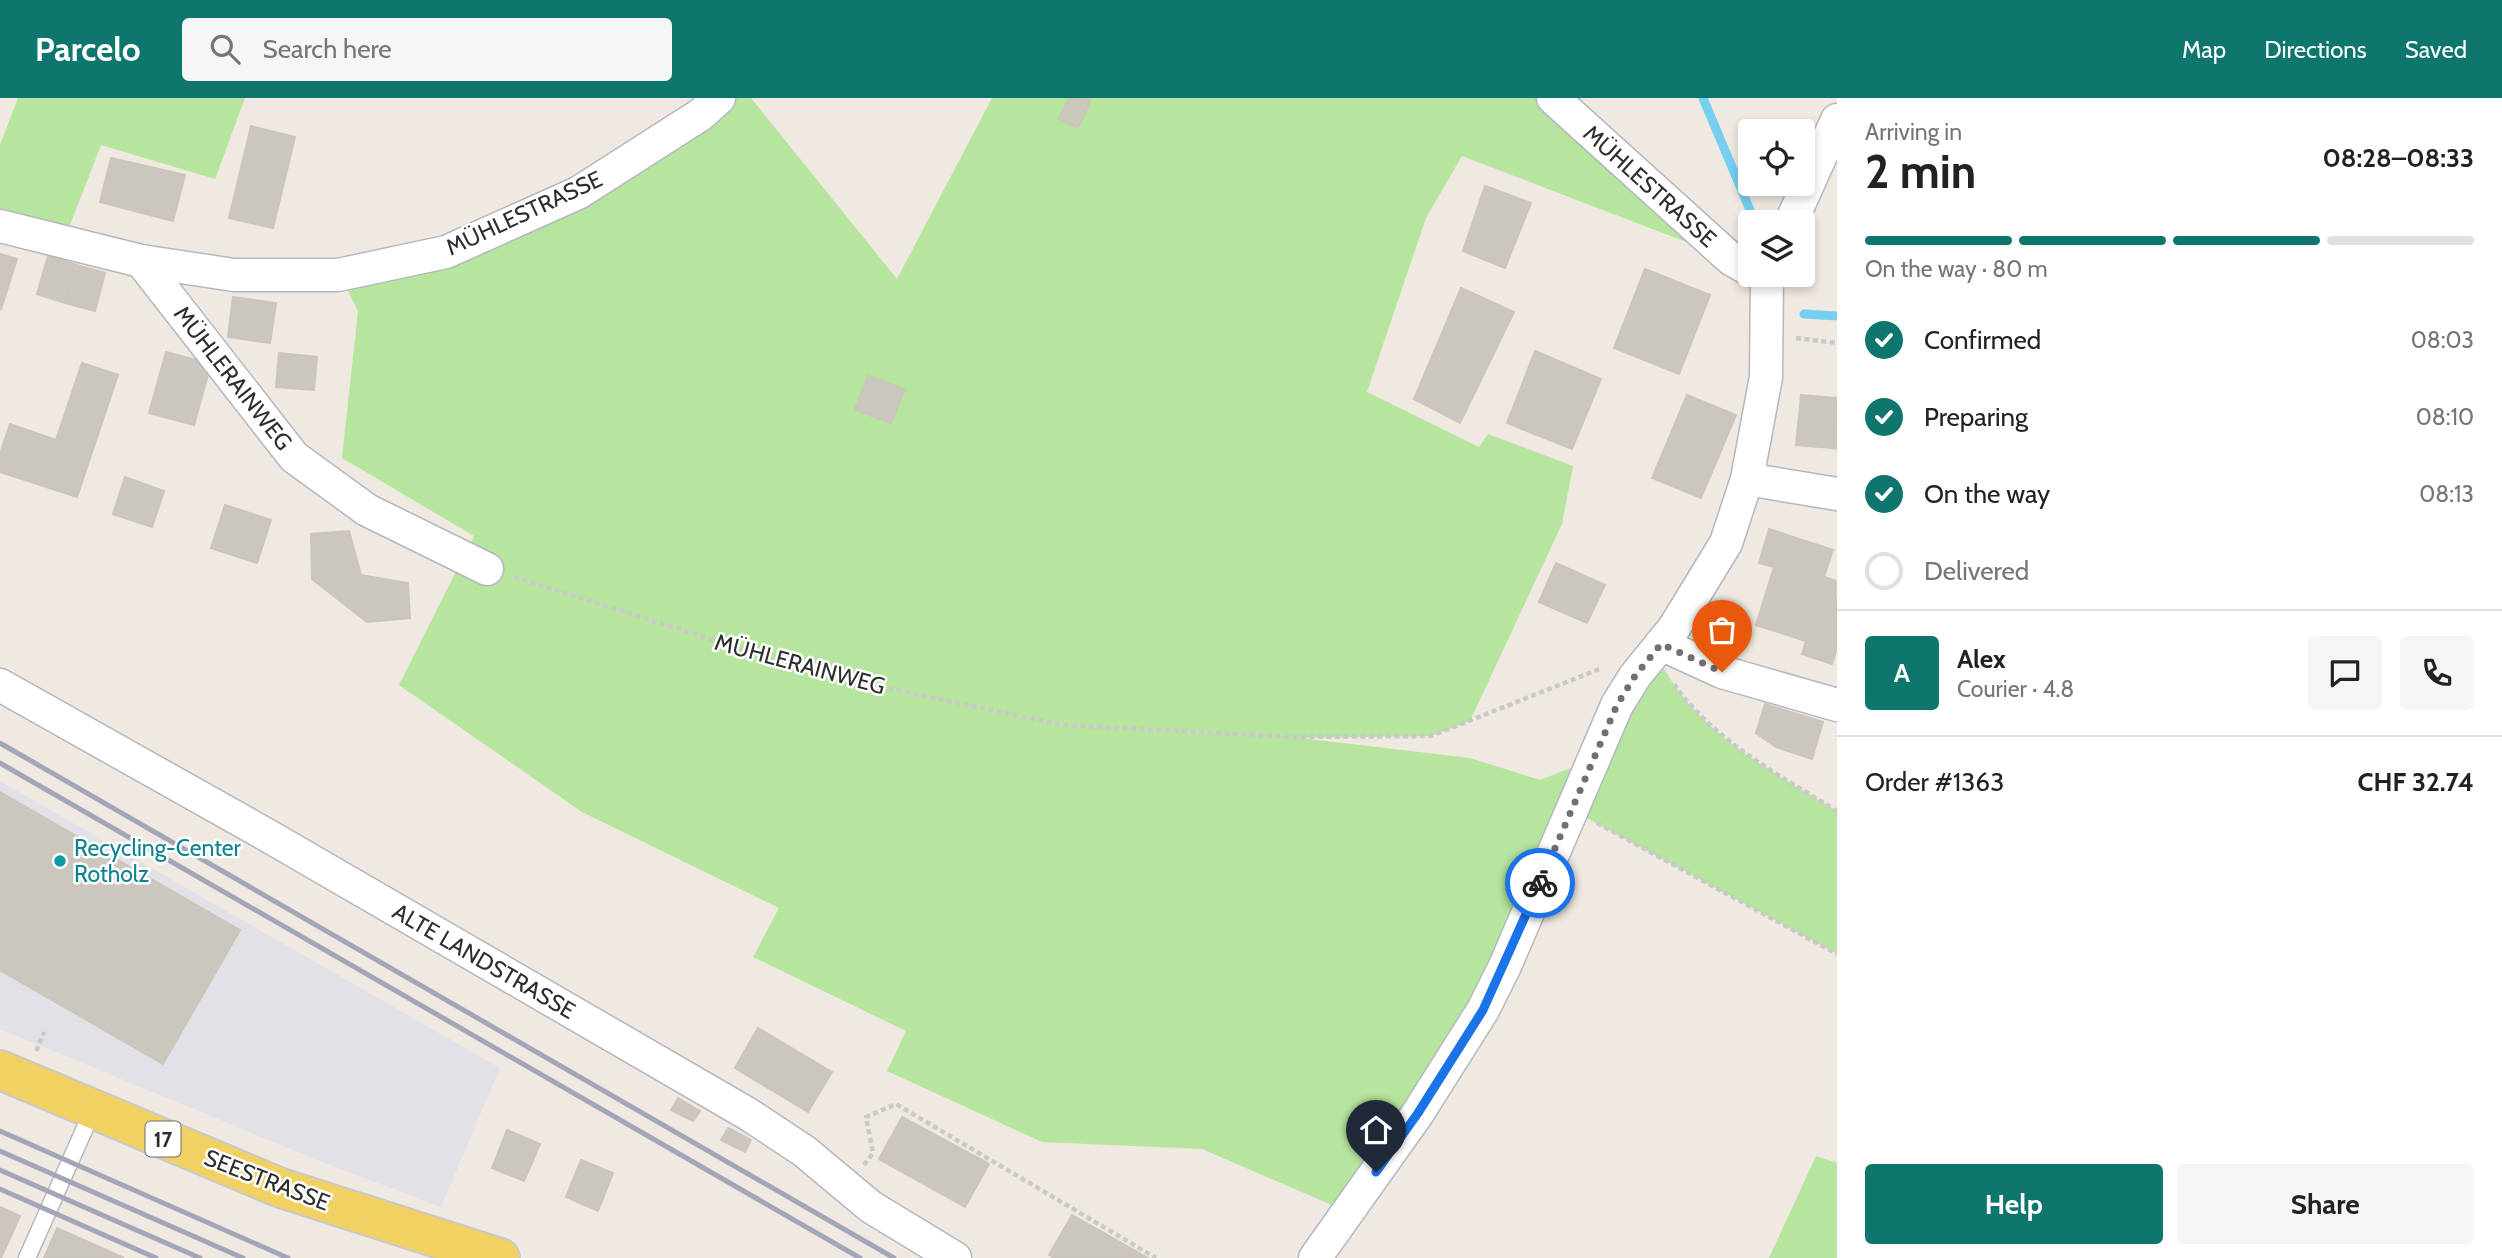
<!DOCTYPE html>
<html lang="en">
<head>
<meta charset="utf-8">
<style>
	body { margin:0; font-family:Cabin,sans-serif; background:#f6f6f6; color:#222; height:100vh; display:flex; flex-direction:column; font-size:26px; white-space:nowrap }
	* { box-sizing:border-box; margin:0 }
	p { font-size:23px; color:#767676 }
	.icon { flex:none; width:38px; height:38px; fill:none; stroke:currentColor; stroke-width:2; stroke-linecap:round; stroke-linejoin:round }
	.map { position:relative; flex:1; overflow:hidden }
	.side { display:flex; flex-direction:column; background:#fff; width:665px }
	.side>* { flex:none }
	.buttons { position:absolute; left:1738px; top:21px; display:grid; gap:14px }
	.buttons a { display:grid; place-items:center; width:77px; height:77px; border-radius:7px; background:#fff; box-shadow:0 4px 10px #0003; font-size:35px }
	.pin { position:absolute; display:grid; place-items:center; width:60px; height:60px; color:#fff; margin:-72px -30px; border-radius:50% 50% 50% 0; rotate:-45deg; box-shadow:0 0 7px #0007 }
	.pin .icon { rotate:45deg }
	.courier { position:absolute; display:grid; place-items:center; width:70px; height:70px; margin:-35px; border:5px solid #1a73e8; border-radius:50%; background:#fff; color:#222; box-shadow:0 2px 9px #0007 }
	.overview em { font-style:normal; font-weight:800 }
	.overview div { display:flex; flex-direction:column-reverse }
	.overview { display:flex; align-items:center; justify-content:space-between; height:119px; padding:0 28px }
	h1 { font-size:46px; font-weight:800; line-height:52px }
	.bar { display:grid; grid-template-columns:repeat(4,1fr); gap:10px 7px; align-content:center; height:84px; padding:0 28px }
	.bar i { height:9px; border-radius:5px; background:#e0e0e0 }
	.bar .active { background:#0f766e }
	.bar p { grid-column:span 4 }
	.line { display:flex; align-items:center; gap:18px; padding:0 28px; border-top:2px solid #e0e0e0 }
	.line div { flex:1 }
	.round { display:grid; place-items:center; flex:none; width:74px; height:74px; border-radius:7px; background:#f6f6f6 }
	ol { padding:0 28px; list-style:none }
	li { display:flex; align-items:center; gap:21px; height:77px }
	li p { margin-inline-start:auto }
	li .icon { padding:7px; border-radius:50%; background:#0f766e; color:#fff; stroke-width:4 }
	li:last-child { color:#767676 }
	li i { width:38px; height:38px; border:4px solid #e0e0e0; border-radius:50% }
	.cta { display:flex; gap:14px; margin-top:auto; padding:14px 28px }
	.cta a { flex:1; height:80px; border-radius:7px; background:#0f766e; color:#fff; font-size:28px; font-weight:800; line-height:80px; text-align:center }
	.cta a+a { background:#f6f6f6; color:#222 }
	header { display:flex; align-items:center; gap:42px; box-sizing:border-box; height:98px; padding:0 35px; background:#0f766e; color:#fff }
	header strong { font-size:33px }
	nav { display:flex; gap:38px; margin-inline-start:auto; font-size:24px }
	.search { width:490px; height:63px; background:#f6f6f6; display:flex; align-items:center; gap:18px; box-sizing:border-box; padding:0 24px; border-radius:7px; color:#767676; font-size:26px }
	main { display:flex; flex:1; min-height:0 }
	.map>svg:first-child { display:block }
	.industrial { fill:#e3e1e8 }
	.green { fill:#b6e59e }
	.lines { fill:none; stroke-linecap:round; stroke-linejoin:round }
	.stream { stroke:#75cff0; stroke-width:9 }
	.building { fill:#cbc7bf; stroke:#cbc5ba; stroke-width:2 }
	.lane-casing { stroke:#b4b7c1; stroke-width:19 }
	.street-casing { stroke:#b4b7c1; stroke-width:35 }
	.primary-casing { stroke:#c9c9c9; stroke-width:42 }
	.path { stroke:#c9c9c9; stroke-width:4.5; stroke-dasharray:5 3.5; stroke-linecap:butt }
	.lane { stroke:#fff; stroke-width:16 }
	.street { stroke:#fff; stroke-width:32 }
	.primary { stroke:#f2d163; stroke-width:38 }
	.rail { stroke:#a3a6b8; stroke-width:5 }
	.done { stroke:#726f6d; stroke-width:7; stroke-dasharray:0 12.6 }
	.route { stroke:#1a73e8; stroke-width:9 }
	.culture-dot { fill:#0f9aa8; stroke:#fff; stroke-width:2.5 }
	.labels { text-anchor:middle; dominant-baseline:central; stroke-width:5; stroke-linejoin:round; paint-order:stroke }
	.shield { fill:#fff; stroke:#6d6d6d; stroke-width:2 }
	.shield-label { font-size:21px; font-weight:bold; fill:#2e2e2e }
	.street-label { font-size:23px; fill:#2e2e2e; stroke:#fff }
	.culture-label { font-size:23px; fill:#0d838f; stroke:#fff; text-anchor:start }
</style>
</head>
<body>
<header>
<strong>Parcelo</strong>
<div class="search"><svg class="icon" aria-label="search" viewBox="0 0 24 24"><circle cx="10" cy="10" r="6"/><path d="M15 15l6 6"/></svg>Search here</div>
<nav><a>Map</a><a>Directions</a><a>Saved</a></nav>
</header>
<main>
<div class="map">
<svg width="1837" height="1160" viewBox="0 0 1837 1160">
	<rect width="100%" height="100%" fill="#efe9e1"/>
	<!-- industrial -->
	<path class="industrial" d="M0 683 500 970 441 1109 322 1064 0 931Z"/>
	<!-- green -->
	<g class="green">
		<path d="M18 0H245L215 81 101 47 68 132 0 112V47Z"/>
		<path d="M726 0H751L897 181 992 0H1537L1694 147 1462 58 1426 120 1367 294 1479 349 1488 336 1573 368 1562 426 1470 623 1431 638 1301 640 1470 660 1540 682 1594 661 1654 556C1665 572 1675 590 1688 605 1724 648 1789 684 1837 713V856L1572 712 1505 868 1348 1114 1202 1051 1042 1044 887 973 906 933 753 859 779 810 582 714 399 587 474 438 342 360 358 213 346 189 432 169Z"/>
		<path d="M1816 1058 1837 1065V1160H1769Z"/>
	</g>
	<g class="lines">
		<!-- stream -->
		<g class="stream">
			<path d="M1703 0 1755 124"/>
			<path d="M1804 216 1837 218"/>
		</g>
	</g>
	<!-- building -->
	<g class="building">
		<path d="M1069 0 1091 2 1078 30 1059 21Z"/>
		<path d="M251 28 295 39 273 130 229 120Z"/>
		<path d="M111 60 185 77 173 123 100 104Z"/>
		<path d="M1485 88 1531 105 1505 170 1463 153Z"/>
		<path d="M0 156 17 161 1 211 0 210Z"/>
		<path d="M48 158 77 167 65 205 37 196Z"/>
		<path d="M77 167 105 175 95 213 65 205Z"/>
		<path d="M1645 171 1710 197 1679 276 1614 250Z"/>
		<path d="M1461 190 1514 214 1460 325 1414 301Z"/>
		<path d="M233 199 276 205 270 245 228 239Z"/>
		<path d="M1535 253 1601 281 1572 351 1507 325Z"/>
		<path d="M166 254 211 266 194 327 149 315Z"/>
		<path d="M279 255 317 259 314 292 276 289Z"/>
		<path d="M82 265 118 277 77 399 0 374V356L10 326 56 342Z"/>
		<path d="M868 278 905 291 891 325 855 312Z"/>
		<path d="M1687 297 1736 317 1701 400 1652 380Z"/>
		<path d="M1801 297 1835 300 1832 350 1796 347Z"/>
		<path d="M1835 300 1837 301V351L1832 350Z"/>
		<path d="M125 379 164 393 152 429 113 416Z"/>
		<path d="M225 407 271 422 257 465 211 450Z"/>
		<path d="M1769 431 1833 452 1824 479 1837 483 1835 496 1837 497V550L1832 566 1802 556 1806 543 1756 527 1774 469 1759 465Z"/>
		<path d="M349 433 361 477 408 485 410 520 367 524 312 481 311 436Z"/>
		<path d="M1556 465 1605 487 1587 525 1539 504Z"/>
		<path d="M1765 606 1823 624 1812 661 1776 649 1756 635Z"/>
		<path d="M0 694 240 832 163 966 0 872Z"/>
		<path d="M758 930 832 974 808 1014 735 970Z"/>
		<path d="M678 1000 700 1013 693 1023 671 1012Z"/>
		<path d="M902 1019 989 1066 965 1109 879 1061Z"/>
		<path d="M728 1030 751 1042 745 1054 721 1042Z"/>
		<path d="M507 1032 540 1046 524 1083 492 1070Z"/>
		<path d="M581 1062 613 1075 598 1113 566 1099Z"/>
		<path d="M0 1109 20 1118 1 1160H0Z"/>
		<path d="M1072 1117 1148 1160H1054L1049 1157Z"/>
		<path d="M57 1130 124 1160H44Z"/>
	</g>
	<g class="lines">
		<!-- lane casing -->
		<g class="lane-casing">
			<path id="lane" d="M27 1160 93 1012"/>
		</g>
		<!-- street casing -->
		<g class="street-casing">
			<g id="street">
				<path d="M1553 0 1731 161 1750 172"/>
				<path d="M1791 124 1837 22"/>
				<path d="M0 128 141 163 234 177H338L446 154 578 95 700 17 719 0"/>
				<path d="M141 163 294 359 367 412 487 471"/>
				<path d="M1747 381 1837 396"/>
				<path d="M1661 546 1722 574 1837 607"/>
				<path d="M0 587 265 736 748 1016 804 1053 871 1109 955 1160"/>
				<path d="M1315 1160 1418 1015 1483 912 1505 868 1617 607 1635 578 1674 530 1726 445 1747 381 1766 279 1767 177"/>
			</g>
		</g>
		<!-- primary casing -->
		<g class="primary-casing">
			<path id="primary" d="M0 972 281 1090 500 1160"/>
		</g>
		<!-- path -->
		<g class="path">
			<path d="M1796 240 1837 245"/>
			<path d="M514 479 825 577 1062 627 1293 639 1431 638 1602 570"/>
			<path d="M1674 586C1714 643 1779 677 1837 713"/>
			<path d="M1597 725 1837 856"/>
			<path d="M39 952 37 951 44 934"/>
			<path d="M864 1067 873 1055 866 1019 896 1006 1156 1160"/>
		</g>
		<!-- lane -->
		<use href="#lane" class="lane"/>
		<!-- street -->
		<use href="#street" class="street"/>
		<!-- primary -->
		<use href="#primary" class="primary"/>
		<!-- rail -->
		<g class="rail">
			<path d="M0 645 894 1160"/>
			<path d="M0 665 860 1160"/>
			<path d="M0 1033 288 1160"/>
			<path d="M0 1053 243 1160"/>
			<path d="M0 1072 200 1160"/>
			<path d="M0 1091 156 1160"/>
		</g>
	</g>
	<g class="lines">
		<!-- done -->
		<path class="done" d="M1540 785 1617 607 1635 578 1661 546 1722 574"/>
		<!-- route -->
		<path class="route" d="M1376 1074 1418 1015 1483 912 1540 785"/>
	</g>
	<!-- markers -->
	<circle class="culture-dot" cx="60" cy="763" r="7"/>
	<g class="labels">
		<!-- shield labels -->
		<rect class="shield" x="145.5" y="1023.5" width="35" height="35" rx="5"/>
		<g class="shield-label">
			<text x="163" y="1041">17</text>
		</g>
		<!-- street labels -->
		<g class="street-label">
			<text transform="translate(1650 88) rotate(42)">MÜHLESTRASSE</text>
			<text transform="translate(524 115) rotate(-25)">MÜHLESTRASSE</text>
			<text transform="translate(233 280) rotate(52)">MÜHLERAINWEG</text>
			<text transform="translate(800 566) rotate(15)">MÜHLERAINWEG</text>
			<text transform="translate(484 863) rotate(30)">ALTE LANDSTRASSE</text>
			<text transform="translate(267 1082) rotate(21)">SEESTRASSE</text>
		</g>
		<!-- culture labels -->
		<g class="culture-label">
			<text x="74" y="750">Recycling-Center<tspan x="74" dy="26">Rotholz</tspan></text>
		</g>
	</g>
</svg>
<div class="buttons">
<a><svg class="icon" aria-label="locate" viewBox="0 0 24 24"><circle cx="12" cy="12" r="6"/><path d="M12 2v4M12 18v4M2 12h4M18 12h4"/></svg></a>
<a><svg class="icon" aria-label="layers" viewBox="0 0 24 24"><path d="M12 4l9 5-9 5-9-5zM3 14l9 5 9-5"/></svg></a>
</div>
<div class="pin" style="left:1722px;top:574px;background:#ea580c"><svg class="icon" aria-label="bag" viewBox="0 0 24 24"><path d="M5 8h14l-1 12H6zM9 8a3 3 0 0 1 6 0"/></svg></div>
<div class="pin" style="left:1376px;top:1074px;background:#1f2937"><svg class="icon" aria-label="home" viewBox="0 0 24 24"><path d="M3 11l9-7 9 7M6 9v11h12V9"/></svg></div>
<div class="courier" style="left:1540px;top:785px"><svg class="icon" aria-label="bike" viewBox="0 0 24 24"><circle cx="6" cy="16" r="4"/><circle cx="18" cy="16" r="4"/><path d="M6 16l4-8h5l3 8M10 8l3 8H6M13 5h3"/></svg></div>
</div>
<section class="side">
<div class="overview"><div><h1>2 min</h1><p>Arriving in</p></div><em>08:28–08:33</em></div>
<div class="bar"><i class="active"></i><i class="active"></i><i class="active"></i><i></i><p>On the way · 80 m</p></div>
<ol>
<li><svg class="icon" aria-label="check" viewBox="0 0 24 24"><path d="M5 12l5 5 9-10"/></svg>Confirmed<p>08:03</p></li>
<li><svg class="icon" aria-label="check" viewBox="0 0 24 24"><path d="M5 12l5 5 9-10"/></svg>Preparing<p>08:10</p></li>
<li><svg class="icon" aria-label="check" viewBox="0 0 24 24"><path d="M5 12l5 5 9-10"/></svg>On the way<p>08:13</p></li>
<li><i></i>Delivered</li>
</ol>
<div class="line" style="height:126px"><b class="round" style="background:#0f766e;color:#fff">A</b><div><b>Alex</b><p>Courier · 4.8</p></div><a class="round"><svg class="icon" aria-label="chat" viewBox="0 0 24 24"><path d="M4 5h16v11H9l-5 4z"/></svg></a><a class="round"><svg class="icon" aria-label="phone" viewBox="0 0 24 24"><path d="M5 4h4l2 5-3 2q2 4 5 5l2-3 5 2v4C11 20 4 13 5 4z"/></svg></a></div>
<div class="line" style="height:91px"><div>Order #1363</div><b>CHF 32.74</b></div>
<div class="cta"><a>Help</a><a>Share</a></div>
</section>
</main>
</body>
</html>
